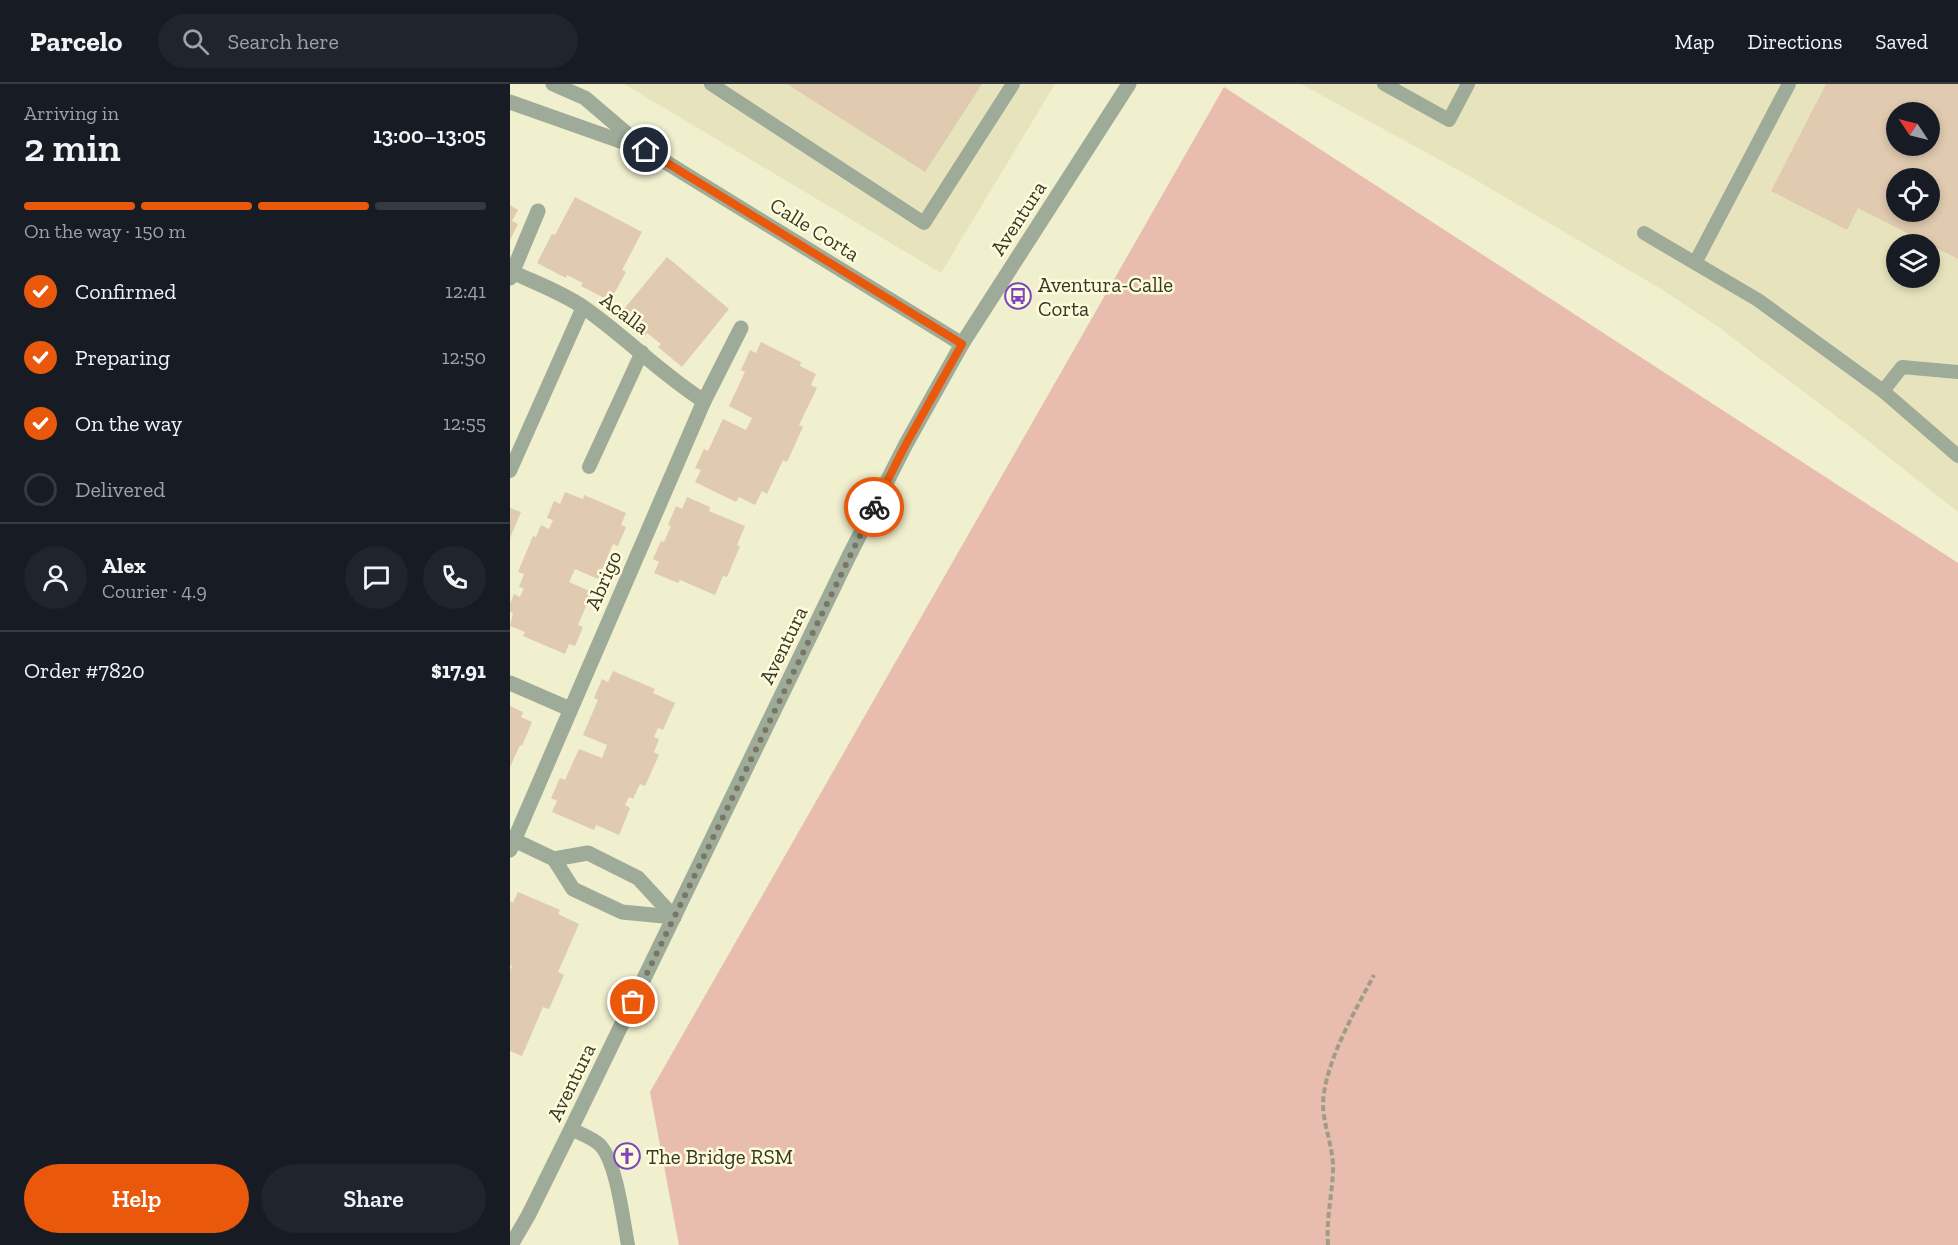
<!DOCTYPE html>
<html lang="en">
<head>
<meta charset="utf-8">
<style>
	body { margin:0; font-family:"Zilla Slab",serif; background:#20242c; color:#f1f3f6; height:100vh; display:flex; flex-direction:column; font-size:22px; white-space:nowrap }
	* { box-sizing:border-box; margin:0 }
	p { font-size:20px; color:#9ea1a6 }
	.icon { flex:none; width:33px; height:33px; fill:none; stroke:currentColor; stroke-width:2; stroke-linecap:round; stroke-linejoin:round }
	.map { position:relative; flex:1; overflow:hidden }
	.panel { display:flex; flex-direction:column; background:#171b24; width:510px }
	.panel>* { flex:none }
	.needle { width:39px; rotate:305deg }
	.fabs { position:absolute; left:1376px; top:18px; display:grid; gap:12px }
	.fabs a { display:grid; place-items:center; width:54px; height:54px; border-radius:50%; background:#171b24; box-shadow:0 3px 9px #0003; font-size:30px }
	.pin { position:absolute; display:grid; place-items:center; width:51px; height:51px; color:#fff; margin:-26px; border:3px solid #fff; border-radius:50%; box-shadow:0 2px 6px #0007 }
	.courier { position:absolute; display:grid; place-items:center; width:60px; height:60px; margin:-30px; border:4px solid #ea580c; border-radius:50%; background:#fff; color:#222; box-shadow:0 2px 8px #0007 }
	.overview em { font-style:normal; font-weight:600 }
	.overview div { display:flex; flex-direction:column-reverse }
	.overview { display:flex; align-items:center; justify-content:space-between; height:102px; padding:0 24px }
	h1 { font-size:39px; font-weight:600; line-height:45px }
	.bar { display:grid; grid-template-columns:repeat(4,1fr); gap:9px 6px; align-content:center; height:72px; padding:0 24px }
	.bar i { height:8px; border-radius:4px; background:#363941 }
	.bar .on { background:#ea580c }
	.bar p { grid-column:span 4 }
	.line { display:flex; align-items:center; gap:15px; padding:0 24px; border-top:2px solid #363941 }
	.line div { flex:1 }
	.round { display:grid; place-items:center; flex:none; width:63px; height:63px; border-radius:32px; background:#20242c }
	ol { padding:0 24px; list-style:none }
	li { display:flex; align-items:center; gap:18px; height:66px }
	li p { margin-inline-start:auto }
	li .icon { padding:6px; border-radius:50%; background:#ea580c; color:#fff; stroke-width:4 }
	li:last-child { color:#9ea1a6 }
	li i { width:33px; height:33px; border:3px solid #363941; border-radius:50% }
	.primary-button { display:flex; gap:12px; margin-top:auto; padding:12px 24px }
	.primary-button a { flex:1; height:69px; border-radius:36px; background:#ea580c; color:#fff; font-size:24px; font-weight:600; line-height:69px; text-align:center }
	.primary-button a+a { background:#20242c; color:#f1f3f6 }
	header { display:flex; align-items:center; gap:36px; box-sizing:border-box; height:84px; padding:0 30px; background:#171b24; border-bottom:2px solid #363941 }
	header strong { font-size:28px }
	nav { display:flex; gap:33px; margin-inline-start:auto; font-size:21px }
	.search { width:420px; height:54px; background:#20242c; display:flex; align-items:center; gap:15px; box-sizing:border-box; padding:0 21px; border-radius:33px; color:#9ea1a6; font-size:22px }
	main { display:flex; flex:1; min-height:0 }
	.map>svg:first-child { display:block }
	.built { fill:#e7e4bd; fill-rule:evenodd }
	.green { fill:#e8bcae }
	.building { fill:#e0cab0; fill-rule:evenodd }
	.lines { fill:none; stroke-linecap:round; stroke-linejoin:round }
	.path { stroke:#9e9d85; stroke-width:4; stroke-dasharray:6 3; stroke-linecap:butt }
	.service { stroke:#9eab99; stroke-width:14 }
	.minor { stroke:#9eab99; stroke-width:15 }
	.tertiary { stroke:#9eab99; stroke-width:15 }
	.done { stroke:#787763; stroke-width:6; stroke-dasharray:0 10.8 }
	.route { stroke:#ea580c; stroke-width:8 }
	.labels { text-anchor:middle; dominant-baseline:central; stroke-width:5; stroke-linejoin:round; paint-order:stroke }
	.street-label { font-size:21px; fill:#37372a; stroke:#fefcdb }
	.poi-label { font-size:21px; fill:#37372a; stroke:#fefcdb; text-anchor:start }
</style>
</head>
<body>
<header>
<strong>Parcelo</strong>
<div class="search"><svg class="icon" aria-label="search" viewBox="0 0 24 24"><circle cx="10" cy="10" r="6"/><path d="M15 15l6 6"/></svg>Search here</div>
<nav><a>Map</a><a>Directions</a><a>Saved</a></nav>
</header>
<main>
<section class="panel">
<div class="overview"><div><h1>2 min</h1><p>Arriving in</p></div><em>13:00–13:05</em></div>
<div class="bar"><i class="on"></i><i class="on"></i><i class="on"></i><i></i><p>On the way · 150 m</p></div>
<ol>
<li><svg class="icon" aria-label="check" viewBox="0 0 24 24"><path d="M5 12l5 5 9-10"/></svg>Confirmed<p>12:41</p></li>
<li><svg class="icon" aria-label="check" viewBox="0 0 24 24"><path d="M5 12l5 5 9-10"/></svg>Preparing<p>12:50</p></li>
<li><svg class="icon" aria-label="check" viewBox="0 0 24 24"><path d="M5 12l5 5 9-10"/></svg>On the way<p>12:55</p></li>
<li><i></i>Delivered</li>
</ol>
<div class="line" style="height:108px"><a class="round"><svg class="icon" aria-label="person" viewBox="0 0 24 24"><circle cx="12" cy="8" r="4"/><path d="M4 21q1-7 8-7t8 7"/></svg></a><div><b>Alex</b><p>Courier · 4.9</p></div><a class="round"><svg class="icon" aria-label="chat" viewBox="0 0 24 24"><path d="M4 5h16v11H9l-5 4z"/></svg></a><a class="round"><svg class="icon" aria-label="phone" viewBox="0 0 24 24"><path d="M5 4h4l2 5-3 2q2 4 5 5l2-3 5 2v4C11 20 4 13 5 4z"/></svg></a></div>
<div class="line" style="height:78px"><div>Order #7820</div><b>$17.91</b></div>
<div class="primary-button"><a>Help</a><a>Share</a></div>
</section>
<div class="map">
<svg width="1448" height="1161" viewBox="0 0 1448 1161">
	<rect width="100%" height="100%" fill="#f0efce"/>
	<!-- built -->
	<g class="built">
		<path d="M114 0H545L431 189Z"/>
		<path d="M791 0H1448V428L1348 349 1207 242 1151 205 959 92ZM1386 28H1419V62H1386ZM1386 94H1419V128H1386ZM1386 160H1419V194H1386Z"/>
	</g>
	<!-- green -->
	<path class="green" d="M714 3 1448 479V1161H169L140 1008Z"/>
	<!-- building -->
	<g class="building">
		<path d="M277 0H472L415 88Z"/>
		<path d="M1316 0H1448V175L1348 124 1337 146 1261 107ZM1386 28H1419V62H1386ZM1386 94H1419V128H1386Z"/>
		<path d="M65 113 132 148 112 186 116 188 100 217 71 202 73 199 57 191 56 194 27 179 42 150 45 151Z"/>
		<path d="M0 121 8 126 2 137 8 140 0 156Z"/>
		<path d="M157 173 219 225 172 283 148 263 151 260 137 249 135 252 109 231Z"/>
		<path d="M251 258 291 278 290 282 306 290 301 301 307 304 289 341 293 343 277 378 273 376 257 410 252 407 245 421 229 413 226 418 185 398 191 386 185 384 194 365 198 367 213 335 236 346 242 334 219 322 235 288 231 286 240 266 246 269Z"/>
		<path d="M55 408 73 415 74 411 116 429 111 441 116 443 108 462 103 460 88 495 65 485 59 498 82 508 68 541 73 543 65 562 59 560 55 570 13 552 15 548 0 542 3 529 0 528V520L4 510 10 513 14 504 9 503 14 490 8 488 23 452 26 453 31 441 39 445 43 436 37 434 44 417 50 420Z"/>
		<path d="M177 413 200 423 199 427 235 442 227 461 230 462 217 493 213 492 205 511 170 496 168 499 144 489 149 478 143 475 151 457 154 458 161 442 158 441 166 422 172 425Z"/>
		<path d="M0 424 11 428 0 454Z"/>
		<path d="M103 587 145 605 143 609 165 619 153 646 148 644 144 653 149 655 144 668 149 671 135 702 130 700 123 715 119 713 115 721 120 724 109 751 86 741 84 746 42 728 47 717 41 714 50 694 55 696 69 665 92 674 97 661 73 651 88 616 84 614 92 595 98 598Z"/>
		<path d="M0 622 13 628 11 633 22 638 12 662 10 661 0 683Z"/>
		<path d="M8 808 50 826 48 830 69 840 48 888 54 891 39 925 33 923 12 972 0 967V886L2 882 0 881V817L3 819Z"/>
	</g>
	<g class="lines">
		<!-- path -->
		<path class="path" d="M818 1161C816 1136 822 1112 823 1087 824 1064 813 1042 813 1019 815 978 845 927 864 891"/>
		<!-- service -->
		<g class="service">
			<path d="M201 0 414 139 503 0"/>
			<path d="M874 0 939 36 958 0"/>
			<path d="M1134 149 1248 216 1373 307 1448 372"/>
			<path d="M1185 179 1279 0"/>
			<path d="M1373 307 1392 283 1448 288"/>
			<path d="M79 383 132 268"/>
			<path d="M0 387 73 223"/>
			<path d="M61 1045C71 1050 83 1054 90 1061 107 1079 113 1136 118 1161"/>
		</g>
		<!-- minor -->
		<g class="minor">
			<path d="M2 188C26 199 51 208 73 223 115 252 151 290 194 317"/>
			<path d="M0 194 28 127"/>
			<path d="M0 599 60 625"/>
			<path d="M4 756 44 775 63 805 112 828 164 833"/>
			<path d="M0 766 194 317 231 244"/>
			<path d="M44 775 78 769 128 794 164 833"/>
		</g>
		<!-- tertiary -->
		<g class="tertiary">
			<path d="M43 0 75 14 136 66 452 260"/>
			<path d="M0 18 127 63"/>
			<path d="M1 1161 18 1132 61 1045 339 472 396 360 452 260 619 0"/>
		</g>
	</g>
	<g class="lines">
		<!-- done -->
		<path class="done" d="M123 918 364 423"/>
		<!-- route -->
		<path class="route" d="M136 66 452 260 396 360 364 423"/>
	</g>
	<!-- icons -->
	<defs>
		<g id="bus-ring" transform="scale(1.35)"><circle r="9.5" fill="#fefcdb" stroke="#7c45bc" stroke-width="1.5"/><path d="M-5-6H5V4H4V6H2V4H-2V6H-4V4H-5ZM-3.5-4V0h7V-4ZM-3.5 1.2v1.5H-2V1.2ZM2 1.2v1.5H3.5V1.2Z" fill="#7c45bc"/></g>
		<g id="church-ring" transform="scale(1.35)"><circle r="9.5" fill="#fefcdb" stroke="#7c45bc" stroke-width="1.5"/><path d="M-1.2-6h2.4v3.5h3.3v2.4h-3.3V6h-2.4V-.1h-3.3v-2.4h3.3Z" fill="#7c45bc"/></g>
	</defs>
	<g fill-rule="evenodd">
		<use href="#bus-ring" x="508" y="212"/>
		<use href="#church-ring" x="117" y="1072"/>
	</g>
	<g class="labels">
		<!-- street labels -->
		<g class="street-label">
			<text transform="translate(508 134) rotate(-57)">Aventura</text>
			<text transform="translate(305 145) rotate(32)">Calle Corta</text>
			<text transform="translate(115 229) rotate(37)">Acalla</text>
			<text transform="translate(93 496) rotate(-67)">Abrigo</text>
			<text transform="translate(273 561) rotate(-64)">Aventura</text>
			<text transform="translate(61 998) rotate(-64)">Aventura</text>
		</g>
		<!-- poi labels -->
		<g class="poi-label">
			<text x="528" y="200">Aventura-Calle<tspan x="528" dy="24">Corta</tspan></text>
			<text x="136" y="1072">The Bridge RSM</text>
		</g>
	</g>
</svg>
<div class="fabs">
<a><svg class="needle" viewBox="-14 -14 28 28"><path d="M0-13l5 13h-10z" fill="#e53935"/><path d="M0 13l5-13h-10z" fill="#9ea1a6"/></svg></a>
<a><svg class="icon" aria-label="locate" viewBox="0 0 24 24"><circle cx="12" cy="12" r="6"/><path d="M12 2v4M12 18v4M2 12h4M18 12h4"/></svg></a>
<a><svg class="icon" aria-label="layers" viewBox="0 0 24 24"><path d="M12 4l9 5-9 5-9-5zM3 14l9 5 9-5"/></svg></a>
</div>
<div class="pin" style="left:123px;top:918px;background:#ea580c"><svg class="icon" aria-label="bag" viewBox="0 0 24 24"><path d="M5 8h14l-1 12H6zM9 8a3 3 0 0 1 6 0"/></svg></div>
<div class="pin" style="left:136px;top:66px;background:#1f2937"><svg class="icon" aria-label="home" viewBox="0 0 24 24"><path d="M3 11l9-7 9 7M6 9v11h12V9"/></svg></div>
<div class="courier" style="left:364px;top:423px"><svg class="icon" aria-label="bike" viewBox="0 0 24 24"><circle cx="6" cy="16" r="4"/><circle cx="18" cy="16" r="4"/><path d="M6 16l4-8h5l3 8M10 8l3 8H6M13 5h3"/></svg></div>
</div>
</main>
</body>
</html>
